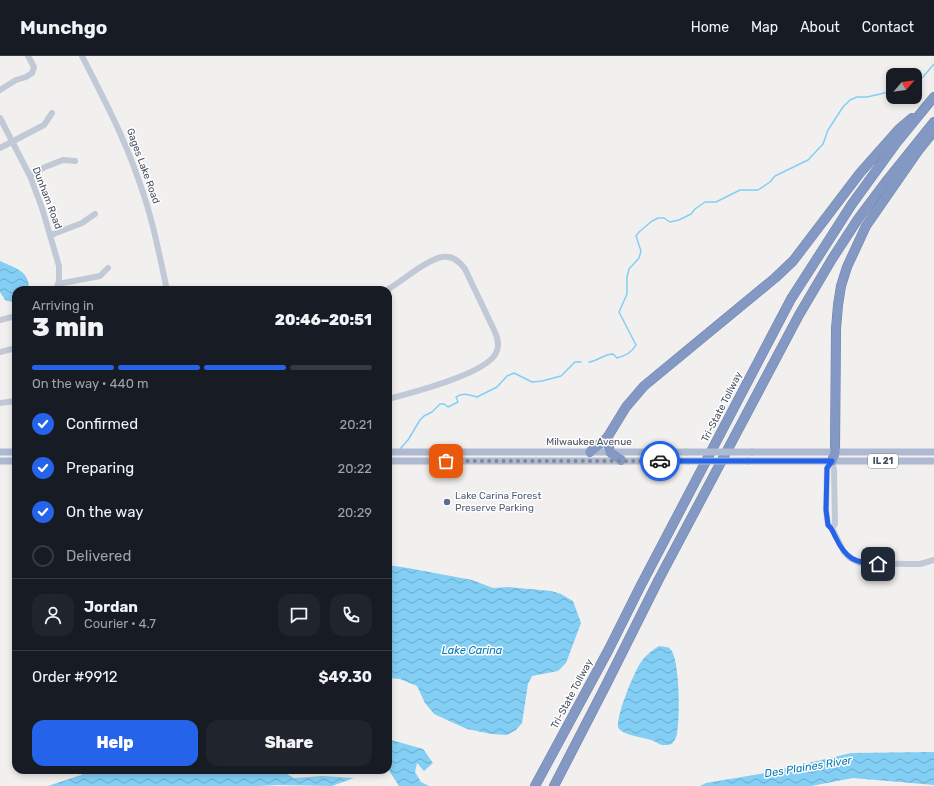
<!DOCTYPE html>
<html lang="en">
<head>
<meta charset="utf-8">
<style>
	body { margin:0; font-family:Rubik,sans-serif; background:#20242c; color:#f1f3f6; height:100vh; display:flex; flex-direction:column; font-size:15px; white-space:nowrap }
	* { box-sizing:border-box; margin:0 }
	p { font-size:13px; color:#9ea1a6 }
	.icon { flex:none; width:22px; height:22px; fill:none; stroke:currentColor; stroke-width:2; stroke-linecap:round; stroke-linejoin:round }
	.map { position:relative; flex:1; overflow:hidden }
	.sheet { position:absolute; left:12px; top:230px; width:380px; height:488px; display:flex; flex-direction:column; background:#171b24; border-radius:12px; box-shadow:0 2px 6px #0003 }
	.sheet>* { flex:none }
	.needle { width:26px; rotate:62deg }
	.tools { position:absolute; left:886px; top:12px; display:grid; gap:8px }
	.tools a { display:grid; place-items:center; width:36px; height:36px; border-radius:8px; background:#171b24; box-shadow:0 2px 6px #0003; font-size:20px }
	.pin { position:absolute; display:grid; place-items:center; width:34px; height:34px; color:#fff; margin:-17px; border-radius:8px; box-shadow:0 2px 6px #0006 }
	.courier { position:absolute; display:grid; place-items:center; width:40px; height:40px; margin:-20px; border:3px solid #2563eb; border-radius:50%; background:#fff; color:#222; box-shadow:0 1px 5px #0007 }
	.overview em { font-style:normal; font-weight:800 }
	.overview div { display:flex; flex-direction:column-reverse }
	.overview { display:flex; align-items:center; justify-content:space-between; height:68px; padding:0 20px }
	h1 { font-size:26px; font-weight:800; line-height:30px }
	.bar { display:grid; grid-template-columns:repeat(4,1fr); gap:6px 4px; align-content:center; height:48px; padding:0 20px }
	.bar i { height:5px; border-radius:3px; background:#363941 }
	.bar .current { background:#2563eb }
	.bar p { grid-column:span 4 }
	.line { display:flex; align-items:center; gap:10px; padding:0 20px; border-top:1px solid #363941 }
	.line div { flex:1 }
	.round { display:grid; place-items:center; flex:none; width:42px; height:42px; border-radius:12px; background:#20242c }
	ol { padding:0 20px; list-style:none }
	li { display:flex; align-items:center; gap:12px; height:44px }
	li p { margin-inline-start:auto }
	li .icon { padding:4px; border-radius:50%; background:#2563eb; color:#fff; stroke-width:4 }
	li:last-child { color:#9ea1a6 }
	li i { width:22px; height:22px; border:2px solid #363941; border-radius:50% }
	.primary-button { display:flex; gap:8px; margin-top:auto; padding:8px 20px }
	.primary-button a { flex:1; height:46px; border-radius:12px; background:#2563eb; color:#fff; font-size:16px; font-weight:800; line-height:46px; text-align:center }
	.primary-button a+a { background:#20242c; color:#f1f3f6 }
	header { display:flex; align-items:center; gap:24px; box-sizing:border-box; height:56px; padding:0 20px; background:#171b24; border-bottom:1px solid #363941 }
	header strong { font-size:19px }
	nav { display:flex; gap:22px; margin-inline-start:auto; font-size:14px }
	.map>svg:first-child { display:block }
	.water { fill:url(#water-waves) }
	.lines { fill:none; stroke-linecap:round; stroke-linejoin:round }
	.stream { stroke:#83cef4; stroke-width:1.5 }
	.highway-casing { stroke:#6e84ae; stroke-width:10 }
	.minor { stroke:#c2c9d6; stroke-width:6 }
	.major { stroke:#adbad1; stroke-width:7 }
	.highway { stroke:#8399c3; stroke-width:9 }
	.major-bridge { stroke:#adbad1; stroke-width:7 }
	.done { stroke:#828791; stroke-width:4; stroke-dasharray:0 7.2 }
	.route { stroke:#2563eb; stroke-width:5 }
	.service-dot { fill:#5c6f8a; stroke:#fff; stroke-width:1.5 }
	.labels { text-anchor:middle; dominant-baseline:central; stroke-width:3; stroke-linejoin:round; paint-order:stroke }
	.shield { fill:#fff; stroke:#7e848f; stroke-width:1 }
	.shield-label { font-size:9px; font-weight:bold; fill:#464f5f }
	.street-label { font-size:10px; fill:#464f5f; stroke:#fff }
	.service-label { font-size:10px; fill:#4e5e75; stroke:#fff; text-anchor:start }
	.water-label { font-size:11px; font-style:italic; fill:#0079b7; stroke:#fff }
</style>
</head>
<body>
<header>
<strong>Munchgo</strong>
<nav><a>Home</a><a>Map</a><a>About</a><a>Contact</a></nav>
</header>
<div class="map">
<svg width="934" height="730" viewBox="0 0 934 730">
	<defs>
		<pattern id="water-waves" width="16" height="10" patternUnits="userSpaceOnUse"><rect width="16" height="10" fill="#83cef4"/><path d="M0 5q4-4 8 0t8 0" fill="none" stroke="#6daac9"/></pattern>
	</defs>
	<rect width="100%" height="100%" fill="#f2f0ef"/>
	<!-- water -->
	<g class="water">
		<path d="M0 205C15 212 30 215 29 234H16V247L5 244 0 236Z"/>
		<path d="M388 509 408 512 472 524 493 532 507 531 551 535 561 538 573 545 581 567 566 607 558 615 532 620 528 628 522 667 516 674 507 679 491 678 467 673 434 658 425 647 417 630 400 623 388 622Z"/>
		<path d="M659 590C663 591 669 590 671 594 680 605 680 663 677 677 677 681 674 685 672 688 669 689 665 689 662 689 658 688 655 685 651 684 642 681 626 680 619 673 613 666 635 614 641 606 646 599 652 594 659 590Z"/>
		<path d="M388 683 423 693 433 707 424 715 417 707 415 716 421 726 429 730H399L388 713Z"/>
		<path d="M934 696V729L853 722 811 730H700L706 727 766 717 851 697Z"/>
		<path d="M88 714H288L285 717 294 722 322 720 354 722 332 730 277 729 258 730H48L81 719Z"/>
	</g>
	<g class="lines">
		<!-- stream -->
		<g class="stream">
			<path d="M915 26 922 22 934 8"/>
			<path d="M589 306C598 305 604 298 613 298L617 302C625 300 632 296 636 289L619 256 627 238V221L629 213 639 202 641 195 636 180 639 176 652 165 658 162H664L670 166 679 164 691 158 695 153 705 146H716L740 134H758L770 126 775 120 808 104 823 88 828 74 843 51 850 44 857 41H867L893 35"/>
			<path d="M400 393 408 384 420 364 424 360 432 356 440 348H444L448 351 458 346 456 341C463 336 469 339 477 341L497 331 507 320 514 317 532 326 542 325 561 320 575 306H581"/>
		</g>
		<!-- highway casing -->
		<g class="highway-casing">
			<g id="highway">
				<path d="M607 382 610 396 621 404"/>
				<path d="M590 396 607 382 626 351 644 330 775 222 793 205 860 117 899 73 912 62"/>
				<path d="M832 405 835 396 836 273 838 249 841 230 847 211 866 170 918 95 934 75"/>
				<path d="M535 730 609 593 640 531 791 243 852 148 897 86 934 41"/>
				<path d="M554 730 605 631 659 523 799 259 832 203 858 163 885 127 934 66"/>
			</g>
		</g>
		<!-- minor -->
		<g class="minor">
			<path d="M82 0C103 41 124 81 139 125 152 160 159 197 167 234"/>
			<path d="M0 34 16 24 26 21 32 17 34 11 28 0"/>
			<path d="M0 62 30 120 42 152 59 210V225L56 234"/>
			<path d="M0 92 44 69 52 57"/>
			<path d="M30 120 45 111 63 104 75 105"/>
			<path d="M51 179 82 167 95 158"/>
			<path d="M58 228 100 220 108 212"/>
			<path d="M387 234C397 228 406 221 416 214 433 203 450 191 465 213L495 276C498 283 500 290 496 297 486 318 411 337 388 343"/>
			<path d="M0 264 16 260"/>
			<path d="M0 296 16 292"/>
			<path d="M0 347 16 345"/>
			<path d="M832 405 827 412 826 454 828 469 832 472 844 496 850 502 860 507 908 508H920L934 504"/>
			<path d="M832 405 834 414 835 468 832 472"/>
		</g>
		<!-- major -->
		<g class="major">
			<path d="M0 396H16"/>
			<path d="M388 396H686"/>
			<path d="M752 396H934"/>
			<path d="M0 405H16"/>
			<path d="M388 405H688"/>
			<path d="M748 405H934"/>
		</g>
		<!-- highway -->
		<use href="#highway" class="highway"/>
		<!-- major-bridge -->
		<g class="major-bridge">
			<path d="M686 396H752"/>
			<path d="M688 405H748"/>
		</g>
	</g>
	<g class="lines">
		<!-- done -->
		<path class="done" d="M446 405H660"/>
		<!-- route -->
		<path class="route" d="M660 405H832L827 412 826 454 828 469C833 473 833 477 836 482 846 503 855 507 878 508"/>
	</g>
	<!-- markers -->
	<circle class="service-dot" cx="447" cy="446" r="4"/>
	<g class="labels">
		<!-- shield labels -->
		<rect class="shield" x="868" y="398" width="30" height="14" rx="3"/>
		<g class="shield-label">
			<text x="883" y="405">IL 21</text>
		</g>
		<!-- street labels -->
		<g class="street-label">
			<text transform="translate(143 110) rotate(70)">Gages Lake Road</text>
			<text transform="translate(47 142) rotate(69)">Dunham Road</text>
			<text transform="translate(722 351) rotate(-63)">Tri-State Tollway</text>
			<text x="589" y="386">Milwaukee Avenue</text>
			<text transform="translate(572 638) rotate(-62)">Tri-State Tollway</text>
		</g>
		<!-- service labels -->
		<g class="service-label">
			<text x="455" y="440">Lake Carina Forest<tspan x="455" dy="12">Preserve Parking</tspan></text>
		</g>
		<!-- water labels -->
		<g class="water-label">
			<text x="472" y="594">Lake Carina</text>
			<text transform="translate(808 711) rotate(-9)">Des Plaines River</text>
		</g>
	</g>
</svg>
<div class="tools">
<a><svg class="needle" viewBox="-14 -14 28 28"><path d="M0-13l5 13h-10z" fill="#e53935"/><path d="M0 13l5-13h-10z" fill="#9ea1a6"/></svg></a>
</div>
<div class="pin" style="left:446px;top:405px;background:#ea580c"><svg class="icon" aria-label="bag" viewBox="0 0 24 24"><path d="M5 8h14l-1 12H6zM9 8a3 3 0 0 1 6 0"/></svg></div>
<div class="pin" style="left:878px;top:508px;background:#1f2937"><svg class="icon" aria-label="home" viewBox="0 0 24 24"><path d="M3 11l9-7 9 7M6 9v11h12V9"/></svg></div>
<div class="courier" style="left:660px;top:405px"><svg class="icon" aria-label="car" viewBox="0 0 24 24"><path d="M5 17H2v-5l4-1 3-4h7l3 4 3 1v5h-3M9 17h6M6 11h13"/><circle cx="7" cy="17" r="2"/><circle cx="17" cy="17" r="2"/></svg></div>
<section class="sheet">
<div class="overview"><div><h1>3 min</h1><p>Arriving in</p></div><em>20:46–20:51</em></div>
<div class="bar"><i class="current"></i><i class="current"></i><i class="current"></i><i></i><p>On the way · 440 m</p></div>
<ol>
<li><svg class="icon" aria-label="check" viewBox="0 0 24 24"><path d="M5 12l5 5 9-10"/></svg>Confirmed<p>20:21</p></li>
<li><svg class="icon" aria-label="check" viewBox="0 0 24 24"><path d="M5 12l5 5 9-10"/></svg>Preparing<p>20:22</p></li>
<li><svg class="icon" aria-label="check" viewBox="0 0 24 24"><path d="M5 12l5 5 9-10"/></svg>On the way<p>20:29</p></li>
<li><i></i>Delivered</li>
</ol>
<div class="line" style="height:72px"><a class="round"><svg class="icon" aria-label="person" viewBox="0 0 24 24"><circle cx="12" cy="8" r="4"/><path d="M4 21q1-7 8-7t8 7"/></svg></a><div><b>Jordan</b><p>Courier · 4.7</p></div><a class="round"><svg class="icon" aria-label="chat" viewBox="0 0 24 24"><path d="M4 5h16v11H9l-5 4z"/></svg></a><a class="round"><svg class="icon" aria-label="phone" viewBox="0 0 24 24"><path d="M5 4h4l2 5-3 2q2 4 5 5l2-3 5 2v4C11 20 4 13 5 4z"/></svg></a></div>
<div class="line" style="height:52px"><div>Order #9912</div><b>$49.30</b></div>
<div class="primary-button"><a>Help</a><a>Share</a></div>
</section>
</div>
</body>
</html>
